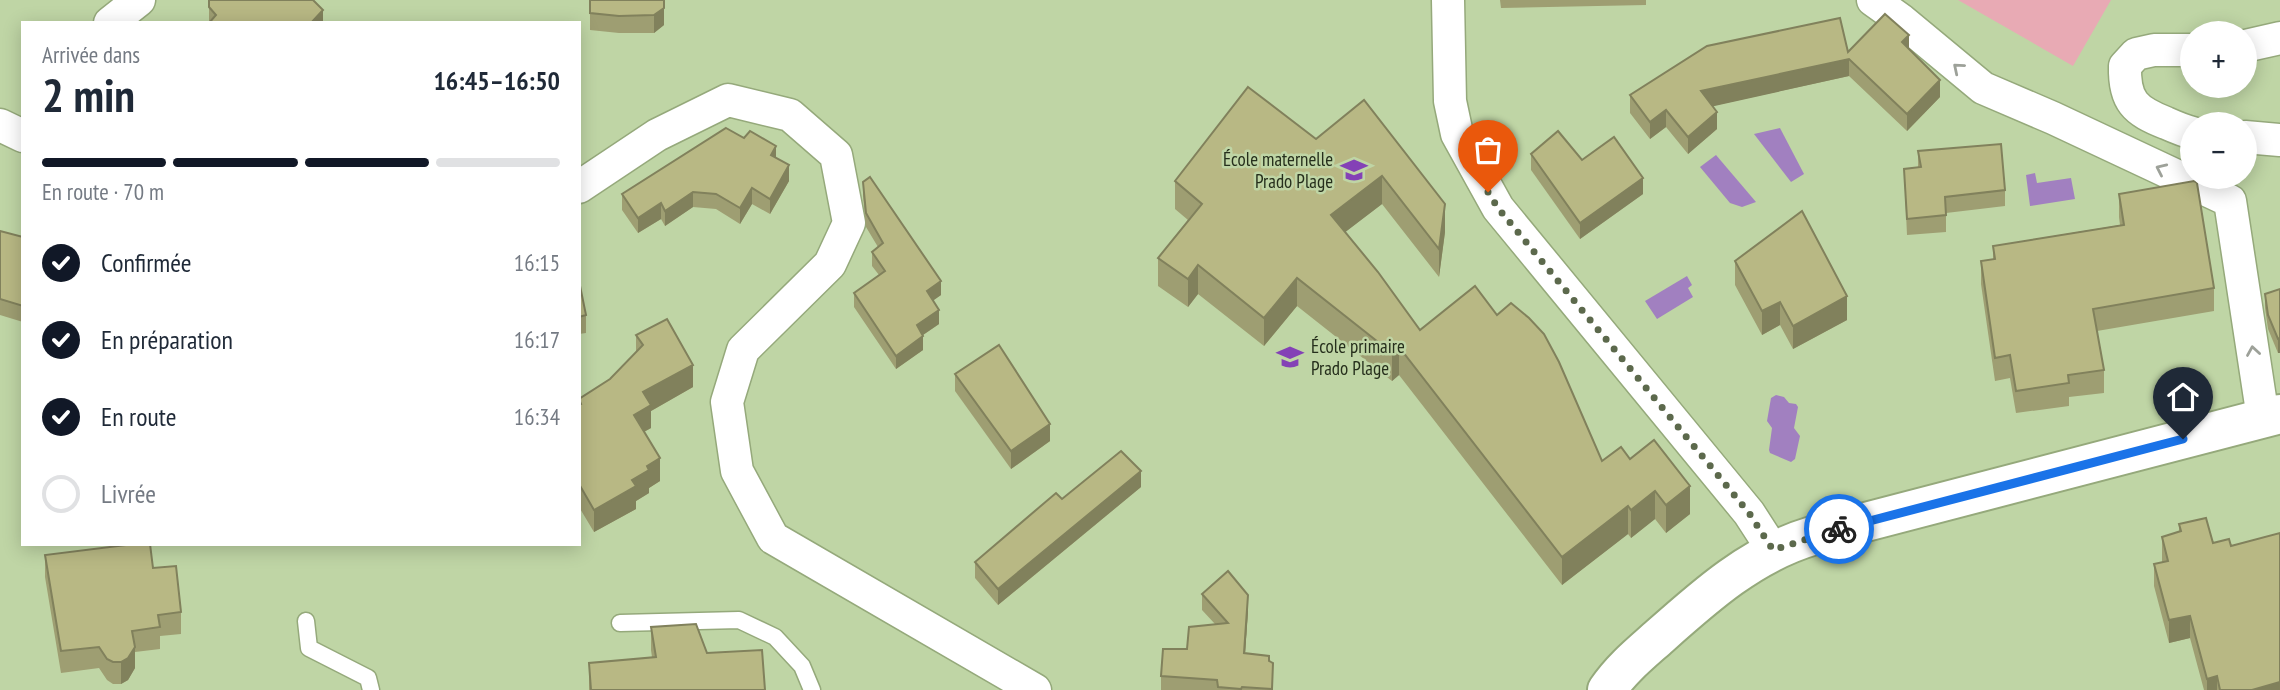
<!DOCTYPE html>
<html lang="fr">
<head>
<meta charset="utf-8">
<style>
	body { margin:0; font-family:"PT Sans Narrow",sans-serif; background:#f2f2f3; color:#1f2937; height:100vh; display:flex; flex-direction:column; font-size:26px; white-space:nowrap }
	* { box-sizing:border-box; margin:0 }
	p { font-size:23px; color:#747a83 }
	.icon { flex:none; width:38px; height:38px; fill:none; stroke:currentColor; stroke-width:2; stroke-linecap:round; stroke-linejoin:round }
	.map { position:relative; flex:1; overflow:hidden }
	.details { position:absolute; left:21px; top:21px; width:560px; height:525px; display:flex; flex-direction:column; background:#fff; border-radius:0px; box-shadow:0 4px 18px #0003 }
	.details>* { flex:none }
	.buttons { position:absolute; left:2180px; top:21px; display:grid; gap:14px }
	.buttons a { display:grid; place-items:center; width:77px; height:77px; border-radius:50%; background:#fff; box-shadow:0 4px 18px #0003; font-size:35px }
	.pin { position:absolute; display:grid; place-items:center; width:60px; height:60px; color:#fff; margin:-72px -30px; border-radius:50% 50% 50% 0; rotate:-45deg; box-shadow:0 0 7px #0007 }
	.pin .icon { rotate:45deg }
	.courier { position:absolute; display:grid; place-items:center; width:70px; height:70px; margin:-35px; border:5px solid #1a73e8; border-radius:50%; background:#fff; color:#222; box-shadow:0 2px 9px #0007 }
	.summary em { font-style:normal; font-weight:800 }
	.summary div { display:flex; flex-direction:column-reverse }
	.summary { display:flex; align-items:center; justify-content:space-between; height:119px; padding:0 21px }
	h1 { font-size:46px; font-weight:800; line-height:52px }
	.bar { display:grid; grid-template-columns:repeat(4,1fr); gap:10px 7px; align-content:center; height:84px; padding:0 21px }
	.bar i { height:9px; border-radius:5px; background:#e0e1e3 }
	.bar .active { background:#111827 }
	.bar p { grid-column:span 4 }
	ol { padding:0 21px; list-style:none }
	li { display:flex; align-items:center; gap:21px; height:77px }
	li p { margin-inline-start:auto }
	li .icon { padding:7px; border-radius:50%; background:#111827; color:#fff; stroke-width:4 }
	li:last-child { color:#747a83 }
	li i { width:38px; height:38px; border:4px solid #e0e1e3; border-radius:50% }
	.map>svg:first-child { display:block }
	.green { fill:#e8aab4 }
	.water { fill:#a180c0 }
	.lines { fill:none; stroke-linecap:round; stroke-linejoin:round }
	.lane-casing { stroke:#95a97b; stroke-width:19 }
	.street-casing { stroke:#95a97b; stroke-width:35 }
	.secondary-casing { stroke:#95a97b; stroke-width:42 }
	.lane { stroke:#fff; stroke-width:16 }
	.street { stroke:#fff; stroke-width:32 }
	.secondary { stroke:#fff; stroke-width:38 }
	.wall { fill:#9e9e72 }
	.shaded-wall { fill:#81815c }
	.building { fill:#b8b884; stroke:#81815c; stroke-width:2 }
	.oneway { stroke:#9da199 }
	.done { stroke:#5c694c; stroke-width:7; stroke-dasharray:0 12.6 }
	.route { stroke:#1a73e8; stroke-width:9 }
	.labels { text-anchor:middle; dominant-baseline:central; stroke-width:5; stroke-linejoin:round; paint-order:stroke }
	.poi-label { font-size:19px; fill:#262f1c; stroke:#bfd5a5; text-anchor:end }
</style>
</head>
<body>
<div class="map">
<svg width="2280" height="690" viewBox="0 0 2280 690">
	<rect width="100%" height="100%" fill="#bfd5a5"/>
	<!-- green -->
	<path class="green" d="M1958 0H2111L2073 66Z"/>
	<!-- water -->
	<g class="water">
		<path d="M1780 128 1804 174 1791 182 1754 134Z"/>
		<path d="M1716 155 1756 202 1742 207 1730 203 1700 167Z"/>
		<path d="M2035 173 2037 183 2071 178 2075 199 2030 206 2026 175Z"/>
		<path d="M1687 276 1692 285 1688 288 1693 297 1657 319 1645 301Z"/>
		<path d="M1776 395 1784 397 1789 403 1796 404 1798 407 1794 428 1800 436 1795 459 1791 462 1770 453 1769 450 1772 428 1767 421 1771 398Z"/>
	</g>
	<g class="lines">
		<!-- lane casing -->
		<g class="lane-casing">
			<g id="lane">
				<path d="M306 621 309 648 368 678 371 690"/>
				<path d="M620 623 739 620 775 637 802 666 812 690"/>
			</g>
		</g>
		<!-- street casing -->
		<g class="street-casing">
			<g id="street">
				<path d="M1448 0 1450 101 1457 134 1498 208 1749 513 1773 550"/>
				<path d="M1873 0 1901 20 1983 88 2053 118 2230 201 2263 418"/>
				<path d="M110 23 139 0"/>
				<path d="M2245 46 2280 38"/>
				<path d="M2193 50H2154L2136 54 2125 66C2124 101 2135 111 2166 123 2175 127 2184 131 2193 133"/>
				<path d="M0 125 23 136"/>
				<path d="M2245 137 2280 140"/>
				<path d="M579 187 657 135 728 100 790 115 836 155 849 223 830 264 743 350 727 402 737 471 773 538 1035 690"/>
			</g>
		</g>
		<!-- secondary casing -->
		<g class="secondary-casing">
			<path id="secondary" d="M1607 690C1622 668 1641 653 1660 636 1706 595 1752 554 1812 536L2280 414"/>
		</g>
		<!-- lane -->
		<use href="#lane" class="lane"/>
		<!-- street -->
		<use href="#street" class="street"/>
		<!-- secondary -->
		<use href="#secondary" class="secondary"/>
	</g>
	<!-- wall -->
	<g class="wall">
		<path d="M209 0 323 23H209Z"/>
		<path d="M590 0H664V25L654 33H619L590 30Z"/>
		<path d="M1500 0H1646V5L1501 8Z"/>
		<path d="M1909 49 1940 97 1907 131 1849 76 1712 106 1717 129 1688 154 1666 127 1650 139 1630 113V95L1848 52Z"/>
		<path d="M1364 100 1445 232 1439 277 1382 204 1345 232 1420 330 1602 461 1630 459 1690 514 1666 533 1655 519 1631 538 1628 534 1562 585 1399 375 1392 381 1297 306 1264 346 1198 294 1188 307 1158 286V258L1188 220 1175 209V181L1316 139Z"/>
		<path d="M1918 151 2005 190V206L1946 213V232L1907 235 1904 169 1918 167Z"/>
		<path d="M1531 154 1582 160 1643 194 1580 239 1531 170Z"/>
		<path d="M776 158 789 181 770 214 752 204 740 224 716 209 693 207 665 226 661 219 638 233 622 210V194Z"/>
		<path d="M863 182 941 295 933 300 939 324 923 335V350L896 369 854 307V293L879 275 872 266V252L878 247 866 227 863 196Z"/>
		<path d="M2119 194 2214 288V311L2097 331 2104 370V393L2069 397V406L2016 413 2010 378 1995 381 1981 284V261L1993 260V246L2120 225 2119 217Z"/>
		<path d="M0 231 23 237V322L0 315Z"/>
		<path d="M1735 261 1847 320 1793 349 1780 325 1762 335 1735 285Z"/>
		<path d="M579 281 586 315V333L579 334Z"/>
		<path d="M2280 289V353H2278L2268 329 2265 308V294Z"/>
		<path d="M636 335 693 387 651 411V428L644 432 660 481 649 488V493L636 501V509L594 532 579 507V399L610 379 636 352Z"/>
		<path d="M955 374 1050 441 1011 469 955 391Z"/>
		<path d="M1141 487 998 605 975 578V562L1062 499Z"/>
		<path d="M2179 524 2213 543 2231 546 2280 690H2204L2190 638 2169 643 2154 586V564L2162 562V537L2179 532Z"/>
		<path d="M45 555 153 568 181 612V634L160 636V649L135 652V668L128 680 121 684H113L107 680 99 668 61 673 45 577Z"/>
		<path d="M1202 594 1248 611 1245 653 1273 663V690H1161V676L1187 649 1215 624 1202 610Z"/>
		<path d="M651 627 707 653 765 690H589V663L652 657 651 650Z"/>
	</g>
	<!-- shaded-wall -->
	<g class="shaded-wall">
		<path d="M664 8V25L654 33V15Z"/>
		<path d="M323 10V23H311Z"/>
		<path d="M1909 35V52L1902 42Z"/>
		<path d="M1849 59V76L1701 109V91Z"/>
		<path d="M1940 80V97L1907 131V114Z"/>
		<path d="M1666 110V127L1650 139V122Z"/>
		<path d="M1717 112V129L1688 154V137Z"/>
		<path d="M776 146V162L771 155Z"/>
		<path d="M789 165V181L770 214V199Z"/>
		<path d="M1382 176V204L1331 243V215Z"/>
		<path d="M1643 178V194L1580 239V223Z"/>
		<path d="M752 188V204L740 224V208Z"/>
		<path d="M693 192V207L665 226V211Z"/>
		<path d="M661 203V219L638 233V218Z"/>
		<path d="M1445 204V232L1439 277V249Z"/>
		<path d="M1198 265V294L1188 307V279Z"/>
		<path d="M1297 278V306L1264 346V318Z"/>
		<path d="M941 281V295L927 305V291Z"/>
		<path d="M1847 296V320L1793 349V326Z"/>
		<path d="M1780 302V325L1762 335V311Z"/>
		<path d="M939 310V324L917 339V325Z"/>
		<path d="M923 336V350L896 369V356Z"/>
		<path d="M2280 338V353H2278V339Z"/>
		<path d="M1399 347V375L1392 381V353Z"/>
		<path d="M693 365V387L651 411V428L634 437V415L643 392Z"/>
		<path d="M1050 424V441L1011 469V451Z"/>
		<path d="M660 458V481L649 488V493L636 501V509L594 532V510L632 480 647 466Z"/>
		<path d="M1141 471V487L998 605V589Z"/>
		<path d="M1690 486V514L1666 533V505Z"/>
		<path d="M1655 491V519L1631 538V510Z"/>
		<path d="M1628 506V534L1562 585V557Z"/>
		<path d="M1248 595V611L1244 669V653Z"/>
		<path d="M2190 616V638L2169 643V620Z"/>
		<path d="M135 647V668L128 680 121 684V662Z"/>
		<path d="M2217 676V690H2207V679Z"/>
		<path d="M2280 682V690H2252Z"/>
	</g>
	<!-- building -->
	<g class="building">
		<path d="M209 0H313L323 10 311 23H209L216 15 209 7Z"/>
		<path d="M590 0H664V8L654 15 619 16 590 13Z"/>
		<path d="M1885 14 1909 35 1902 42 1940 80 1907 114 1849 59 1701 91 1717 112 1688 137 1666 110 1650 122 1630 95 1707 46 1840 18 1848 52Z"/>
		<path d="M1248 87 1316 139 1364 100 1445 204 1439 249 1382 176 1331 215 1378 272 1420 330 1475 286 1497 315 1511 303 1529 318 1544 334 1559 362 1602 461 1621 447 1630 459 1654 440 1690 486 1666 505 1655 491 1631 510 1628 506 1562 557 1399 347 1392 353 1297 278 1264 318 1198 265 1188 279 1158 258 1202 204 1175 181Z"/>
		<path d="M726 128 744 138 750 131 776 146 771 155 789 165 770 199 752 188 740 208 716 194 693 192 665 211 661 203 638 218 622 194Z"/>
		<path d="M1558 131 1582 160 1614 137 1643 178 1580 223 1531 154Z"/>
		<path d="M2001 144 2005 190 1945 197 1946 215 1907 219 1904 169 1921 167 1918 151Z"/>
		<path d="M870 177 941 281 927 291 939 310 917 325 923 336 896 356 854 293 885 271 872 252 883 243 866 213 863 182Z"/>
		<path d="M2194 181 2197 183 2214 288 2093 309 2104 370 2068 375 2069 383 2016 391 2010 355 1995 358 1981 261 1995 259 1993 246 2124 225 2119 194Z"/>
		<path d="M1802 211 1847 296 1793 326 1780 302 1762 311 1735 261Z"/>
		<path d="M0 231 23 237V306L0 299Z"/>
		<path d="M579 281 586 315 579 317Z"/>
		<path d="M2280 289V338L2278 339 2268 315 2265 294Z"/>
		<path d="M667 319 693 365 643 392 651 405 634 415 660 458 647 466 649 470 632 480 636 486 594 510 579 484V405L581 404 579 399 610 379 643 345 636 335Z"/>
		<path d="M999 345 1050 424 1011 451 955 374Z"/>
		<path d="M1121 451 1141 471 998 589 975 562 1056 493 1062 499Z"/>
		<path d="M2206 518 2213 543 2229 539 2231 546 2280 533V682L2252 690H2220L2217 676 2207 679 2190 616 2169 620 2154 564 2168 561 2162 537 2181 531 2179 524Z"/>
		<path d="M134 544H150L153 568 176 566 181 612 158 615 160 627 132 631 135 647 128 658 121 662H113L107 659 99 647 61 651 45 555Z"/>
		<path d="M1228 571 1248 595 1244 653 1269 656V661L1273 663 1272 689 1242 687 1241 689 1218 687 1217 680 1161 676 1163 649H1187L1189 627 1228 623 1202 594Z"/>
		<path d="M696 624 707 653 762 650 765 690H591L589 663 656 657 651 627Z"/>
	</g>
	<!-- one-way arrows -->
	<defs><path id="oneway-chevron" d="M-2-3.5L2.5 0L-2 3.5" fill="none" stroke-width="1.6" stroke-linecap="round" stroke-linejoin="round" transform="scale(1.75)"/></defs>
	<g class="oneway">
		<use href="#oneway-chevron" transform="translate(1958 68) rotate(-140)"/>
		<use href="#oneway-chevron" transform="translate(2161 169) rotate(-155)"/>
		<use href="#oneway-chevron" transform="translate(2253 351) rotate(-99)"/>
	</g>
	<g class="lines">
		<!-- done -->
		<path class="done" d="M1488 192 1498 208 1749 513 1773 550 1839 529"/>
		<!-- route -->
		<path class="route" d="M1839 529 2183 439"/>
	</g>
	<!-- icons -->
	<defs>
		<g id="school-bare" transform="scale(2.1)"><path d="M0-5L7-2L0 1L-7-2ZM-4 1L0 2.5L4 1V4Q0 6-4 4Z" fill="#8441b6" stroke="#bfd5a5" stroke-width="2.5" paint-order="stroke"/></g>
	</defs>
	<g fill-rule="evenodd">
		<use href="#school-bare" x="1354" y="170"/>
		<use href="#school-bare" x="1290" y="357"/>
	</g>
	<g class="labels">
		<!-- poi labels -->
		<g class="poi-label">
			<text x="1333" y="159">École maternelle<tspan x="1333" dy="22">Prado Plage</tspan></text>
			<text x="1311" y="346" text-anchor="start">École primaire<tspan x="1311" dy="22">Prado Plage</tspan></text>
		</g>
	</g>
</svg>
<div class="buttons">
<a>+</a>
<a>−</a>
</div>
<div class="pin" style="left:1488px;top:192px;background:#ea580c"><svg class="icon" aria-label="bag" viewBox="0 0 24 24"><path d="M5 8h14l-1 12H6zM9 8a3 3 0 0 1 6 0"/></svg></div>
<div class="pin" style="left:2183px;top:439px;background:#1f2937"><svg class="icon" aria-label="home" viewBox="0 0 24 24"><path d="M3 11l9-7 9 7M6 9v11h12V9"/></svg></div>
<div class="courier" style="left:1839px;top:529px"><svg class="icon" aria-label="bike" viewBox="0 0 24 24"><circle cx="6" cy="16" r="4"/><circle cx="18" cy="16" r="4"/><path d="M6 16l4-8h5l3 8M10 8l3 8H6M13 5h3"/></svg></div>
<section class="details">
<div class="summary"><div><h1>2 min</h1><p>Arrivée dans</p></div><em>16:45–16:50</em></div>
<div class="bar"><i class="active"></i><i class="active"></i><i class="active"></i><i></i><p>En route · 70 m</p></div>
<ol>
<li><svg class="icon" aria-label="check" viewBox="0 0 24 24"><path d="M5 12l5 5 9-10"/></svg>Confirmée<p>16:15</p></li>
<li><svg class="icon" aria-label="check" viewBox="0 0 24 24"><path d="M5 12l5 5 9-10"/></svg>En préparation<p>16:17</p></li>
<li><svg class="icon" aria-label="check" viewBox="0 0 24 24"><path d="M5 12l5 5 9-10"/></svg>En route<p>16:34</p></li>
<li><i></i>Livrée</li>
</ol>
</section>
</div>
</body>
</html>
